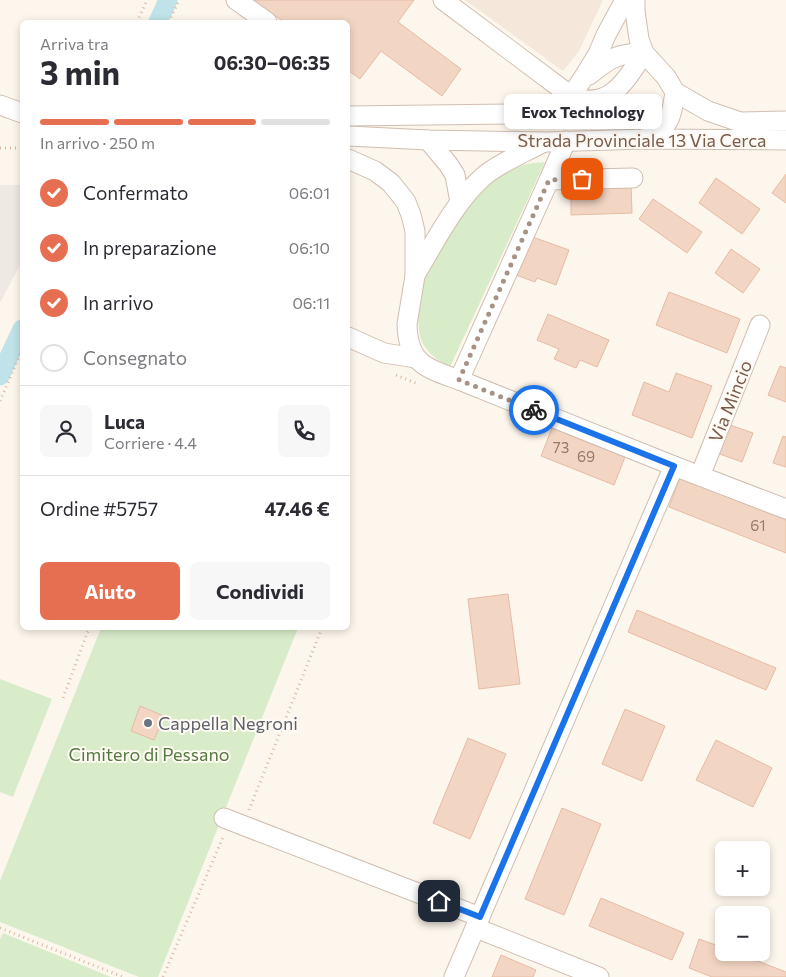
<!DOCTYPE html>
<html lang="it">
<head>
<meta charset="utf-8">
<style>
	body { margin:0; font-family:Commissioner,sans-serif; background:#f7f7f7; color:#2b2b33; height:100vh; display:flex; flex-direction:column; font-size:19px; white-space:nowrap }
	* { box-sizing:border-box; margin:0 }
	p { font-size:16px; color:#7c7c81 }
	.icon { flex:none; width:28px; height:28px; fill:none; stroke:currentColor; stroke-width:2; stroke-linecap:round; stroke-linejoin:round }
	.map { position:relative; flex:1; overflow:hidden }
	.sheet { position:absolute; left:20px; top:20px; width:330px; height:610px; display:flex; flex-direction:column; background:#fff; border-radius:8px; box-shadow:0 2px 8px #0003 }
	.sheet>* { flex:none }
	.tools { position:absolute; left:715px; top:841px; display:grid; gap:10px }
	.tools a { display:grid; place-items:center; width:55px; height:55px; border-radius:8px; background:#fff; box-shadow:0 2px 8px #0003; font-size:25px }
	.pin { position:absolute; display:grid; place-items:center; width:42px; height:42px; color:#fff; margin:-21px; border-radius:10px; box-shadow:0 2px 8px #0006 }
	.courier { position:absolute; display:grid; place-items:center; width:50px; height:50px; margin:-25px; border:4px solid #1a73e8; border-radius:50%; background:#fff; color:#222; box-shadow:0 1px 6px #0007 }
	.bubble { position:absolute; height:35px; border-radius:8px; background:#fff; box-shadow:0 2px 8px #0003; font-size:16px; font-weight:700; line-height:35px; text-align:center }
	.headline em { font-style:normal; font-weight:700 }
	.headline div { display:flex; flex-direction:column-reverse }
	.headline { display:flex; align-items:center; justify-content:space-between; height:85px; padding:0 20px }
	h1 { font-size:32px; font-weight:700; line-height:38px }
	.bar { display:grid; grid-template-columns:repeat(4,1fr); gap:8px 5px; align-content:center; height:60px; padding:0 20px }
	.bar i { height:6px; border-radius:4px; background:#e1e1e2 }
	.bar .on { background:#e76f51 }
	.bar p { grid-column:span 4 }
	.line { display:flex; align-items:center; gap:12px; padding:0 20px; border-top:1px solid #e1e1e2 }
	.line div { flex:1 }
	.round { display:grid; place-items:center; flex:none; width:52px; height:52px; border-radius:8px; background:#f7f7f7 }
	ol { padding:0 20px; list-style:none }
	li { display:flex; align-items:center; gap:15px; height:55px }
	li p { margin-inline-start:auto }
	li .icon { padding:5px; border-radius:50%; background:#e76f51; color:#fff; stroke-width:4 }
	li:last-child { color:#7c7c81 }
	li i { width:28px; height:28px; border:2px solid #e1e1e2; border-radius:50% }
	.action { display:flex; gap:10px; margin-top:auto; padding:10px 20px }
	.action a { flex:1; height:58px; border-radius:8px; background:#e76f51; color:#fff; font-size:20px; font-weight:700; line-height:58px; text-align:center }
	.action a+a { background:#f7f7f7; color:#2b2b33 }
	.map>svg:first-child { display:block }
	.residential { fill:#f5e8da }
	.industrial { fill:#efe9e4 }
	.green { fill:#d8ecc9 }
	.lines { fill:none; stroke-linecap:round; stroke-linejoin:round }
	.canal { stroke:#bfe3e8; stroke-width:19 }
	.building { fill:#f3d5c3; stroke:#e6bba3 }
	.minor-casing { stroke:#d1beb0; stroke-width:21 }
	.path { stroke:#d9b8a5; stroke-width:3; stroke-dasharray:1 4; stroke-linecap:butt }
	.minor { stroke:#fff; stroke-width:19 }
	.done { stroke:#a89285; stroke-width:5; stroke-dasharray:0 9 }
	.route { stroke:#1a73e8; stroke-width:6 }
	.worship-dot { fill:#6b7280; stroke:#fffaf3; stroke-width:2 }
	.labels { text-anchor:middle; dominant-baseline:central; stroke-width:4; stroke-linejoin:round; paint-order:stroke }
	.number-label { font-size:15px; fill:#987a6a }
	.street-label { font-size:18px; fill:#7a5c4d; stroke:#fffaf3 }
	.worship-label { font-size:18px; fill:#5b616d; stroke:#fffaf3; text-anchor:start }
	.park-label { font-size:18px; fill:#537a41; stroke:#fffaf3 }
</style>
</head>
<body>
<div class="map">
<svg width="786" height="977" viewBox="0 0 786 977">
	<rect width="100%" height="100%" fill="#fdf6ec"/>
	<!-- residential -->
	<path class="residential" d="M465 0H603L579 51 563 71Z"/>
	<!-- industrial -->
	<path class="industrial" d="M0 185H22V261L0 303Z"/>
	<!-- green -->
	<g class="green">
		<path d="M545 162 450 367C440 362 431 356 425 347 411 326 422 282 432 261 451 232 476 184 508 170 519 164 533 163 545 162Z"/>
		<path d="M101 628H298L158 977H139L0 922V881Z"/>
		<path d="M0 679 52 699 13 797 0 792Z"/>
		<path d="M3 933 111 977H0V939Z"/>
	</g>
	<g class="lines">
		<!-- canal -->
		<g class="canal">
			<path d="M158 22 168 0"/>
			<path d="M0 376 22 329"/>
		</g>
	</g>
	<!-- building -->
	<g class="building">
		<path d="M253 0H414L398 22 461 69 442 96 381 51 360 79 348 70V22H284Z"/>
		<path d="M786 174V203L772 193Z"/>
		<path d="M716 178 760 209 742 234 699 203Z"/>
		<path d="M631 184 632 213 571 215V185Z"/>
		<path d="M653 199 702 232 687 253 639 219Z"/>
		<path d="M530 236 569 250 556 285 537 278 535 282 516 275Z"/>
		<path d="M731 249 760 269 743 293 715 273Z"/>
		<path d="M669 292 740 319 727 353 656 325Z"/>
		<path d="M548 314 609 340 597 367 580 360 576 368 554 359 559 349 537 340Z"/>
		<path d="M780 366 786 368V402L768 395Z"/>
		<path d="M676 373 712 386 692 438 632 415 644 382 669 392Z"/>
		<path d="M727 424 753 433 742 462 717 453Z"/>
		<path d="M552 428 625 457 614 485 541 456Z"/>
		<path d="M783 436 786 437V467L773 463Z"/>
		<path d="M680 478 786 520V553L669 507Z"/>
		<path d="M508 594 520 684 479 689 468 599Z"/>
		<path d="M637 610 776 668 766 690 628 632Z"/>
		<path d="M140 706 164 716 154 740 131 731Z"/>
		<path d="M625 709 665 726 642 781 602 764Z"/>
		<path d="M468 738 506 754 470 839 433 823Z"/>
		<path d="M716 740 772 768 753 807 696 780Z"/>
		<path d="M562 808 601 824 564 915 525 899Z"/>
		<path d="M601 898 684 933 672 960 589 926Z"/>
		<path d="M699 939 724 948V952H734L786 972V977H712L689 968Z"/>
		<path d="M501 955 536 970 533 977H492Z"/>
	</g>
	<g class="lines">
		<!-- minor casing -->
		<g class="minor-casing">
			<g id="minor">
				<path d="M236 0 267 22"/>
				<path d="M443 0 571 96C609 112 626 80 644 53"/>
				<path d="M635 0V11L639 39 644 53 666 77 675 92 708 111 740 122 786 121"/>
				<path d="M589 75C609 59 617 53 644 53"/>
				<path d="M0 105 22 113"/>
				<path d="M348 116 516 114 535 113 541 112 571 96 582 80 598 54 606 35 625 0"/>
				<path d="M348 136 428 140 546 142 645 139 786 140"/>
				<path d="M645 139C671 127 671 118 675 92"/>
				<path d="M428 140 448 164 455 175 460 202"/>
				<path d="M348 159 375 171 391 183 406 202 411 215 415 231V276L407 324C408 364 426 368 459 380L674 466 786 509"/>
				<path d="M549 180 566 141"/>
				<path d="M415 275C435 242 456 200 484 176 499 163 524 153 542 143"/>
				<path d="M348 337 384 353 416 358"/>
				<path d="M459 380 549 180 633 178"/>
				<path d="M700 476 760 325"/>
				<path d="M224 818 480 917"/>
				<path d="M476 928 599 977"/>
				<path d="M454 977 674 466"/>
			</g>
		</g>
		<!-- path -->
		<g class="path">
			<path d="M137 22 147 0"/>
			<path d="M169 22 179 0"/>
			<path d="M0 148H22"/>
			<path d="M396 375 418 384"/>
			<path d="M0 401 22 350"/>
			<path d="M63 698 89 628"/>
			<path d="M249 810 322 628"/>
			<path d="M0 928 123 977"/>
			<path d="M163 977 224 835"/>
		</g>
		<!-- minor -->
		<use href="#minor" class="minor"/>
	</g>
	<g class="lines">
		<!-- done -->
		<path class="done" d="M534 410 459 380 549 180 582 179"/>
		<!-- route -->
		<path class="route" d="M439 901 480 917 674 466 534 410"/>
	</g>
	<!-- markers -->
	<circle class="worship-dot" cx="148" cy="723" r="5"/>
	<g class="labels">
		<!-- number labels -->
		<g class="number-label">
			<text x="561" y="447">73</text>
			<text x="586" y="456">69</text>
			<text x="758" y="525">61</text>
		</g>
		<!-- street labels -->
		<g class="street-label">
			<text x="642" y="140">Strada Provinciale 13 Via Cerca</text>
			<text transform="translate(730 401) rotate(-68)">Via Mincio</text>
		</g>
		<!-- worship labels -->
		<g class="worship-label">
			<text x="158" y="723">Cappella Negroni</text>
		</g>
		<!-- park labels -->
		<g class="park-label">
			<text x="149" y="754">Cimitero di Pessano</text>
		</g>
	</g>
</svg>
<div class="tools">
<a>+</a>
<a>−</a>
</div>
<div class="pin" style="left:582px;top:179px;background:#ea580c"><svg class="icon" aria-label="bag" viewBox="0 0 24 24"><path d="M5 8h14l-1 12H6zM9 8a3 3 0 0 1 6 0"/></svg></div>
<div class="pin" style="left:439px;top:901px;background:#1f2937"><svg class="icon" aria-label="home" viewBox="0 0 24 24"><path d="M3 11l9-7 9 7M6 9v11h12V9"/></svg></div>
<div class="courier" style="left:534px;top:410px"><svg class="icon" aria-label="bike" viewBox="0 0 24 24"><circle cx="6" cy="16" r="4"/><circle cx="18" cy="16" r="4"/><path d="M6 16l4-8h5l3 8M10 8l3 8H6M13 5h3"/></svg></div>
<div class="bubble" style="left:504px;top:94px;width:158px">Evox Technology</div>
<section class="sheet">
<div class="headline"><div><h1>3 min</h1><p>Arriva tra</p></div><em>06:30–06:35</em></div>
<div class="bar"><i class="on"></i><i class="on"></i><i class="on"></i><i></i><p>In arrivo · 250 m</p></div>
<ol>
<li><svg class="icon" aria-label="check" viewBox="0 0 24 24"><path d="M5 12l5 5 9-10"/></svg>Confermato<p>06:01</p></li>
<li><svg class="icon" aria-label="check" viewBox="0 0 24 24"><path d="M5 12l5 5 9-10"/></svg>In preparazione<p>06:10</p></li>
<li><svg class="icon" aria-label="check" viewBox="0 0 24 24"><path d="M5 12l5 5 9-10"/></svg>In arrivo<p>06:11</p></li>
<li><i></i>Consegnato</li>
</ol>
<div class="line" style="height:90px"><a class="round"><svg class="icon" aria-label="person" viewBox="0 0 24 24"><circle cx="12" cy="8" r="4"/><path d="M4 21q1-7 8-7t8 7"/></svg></a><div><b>Luca</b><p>Corriere · 4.4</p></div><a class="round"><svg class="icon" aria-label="phone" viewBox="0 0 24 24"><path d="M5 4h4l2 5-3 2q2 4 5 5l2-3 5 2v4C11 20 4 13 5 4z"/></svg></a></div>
<div class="line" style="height:65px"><div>Ordine #5757</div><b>47.46 €</b></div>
<div class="action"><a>Aiuto</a><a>Condividi</a></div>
</section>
</div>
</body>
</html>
